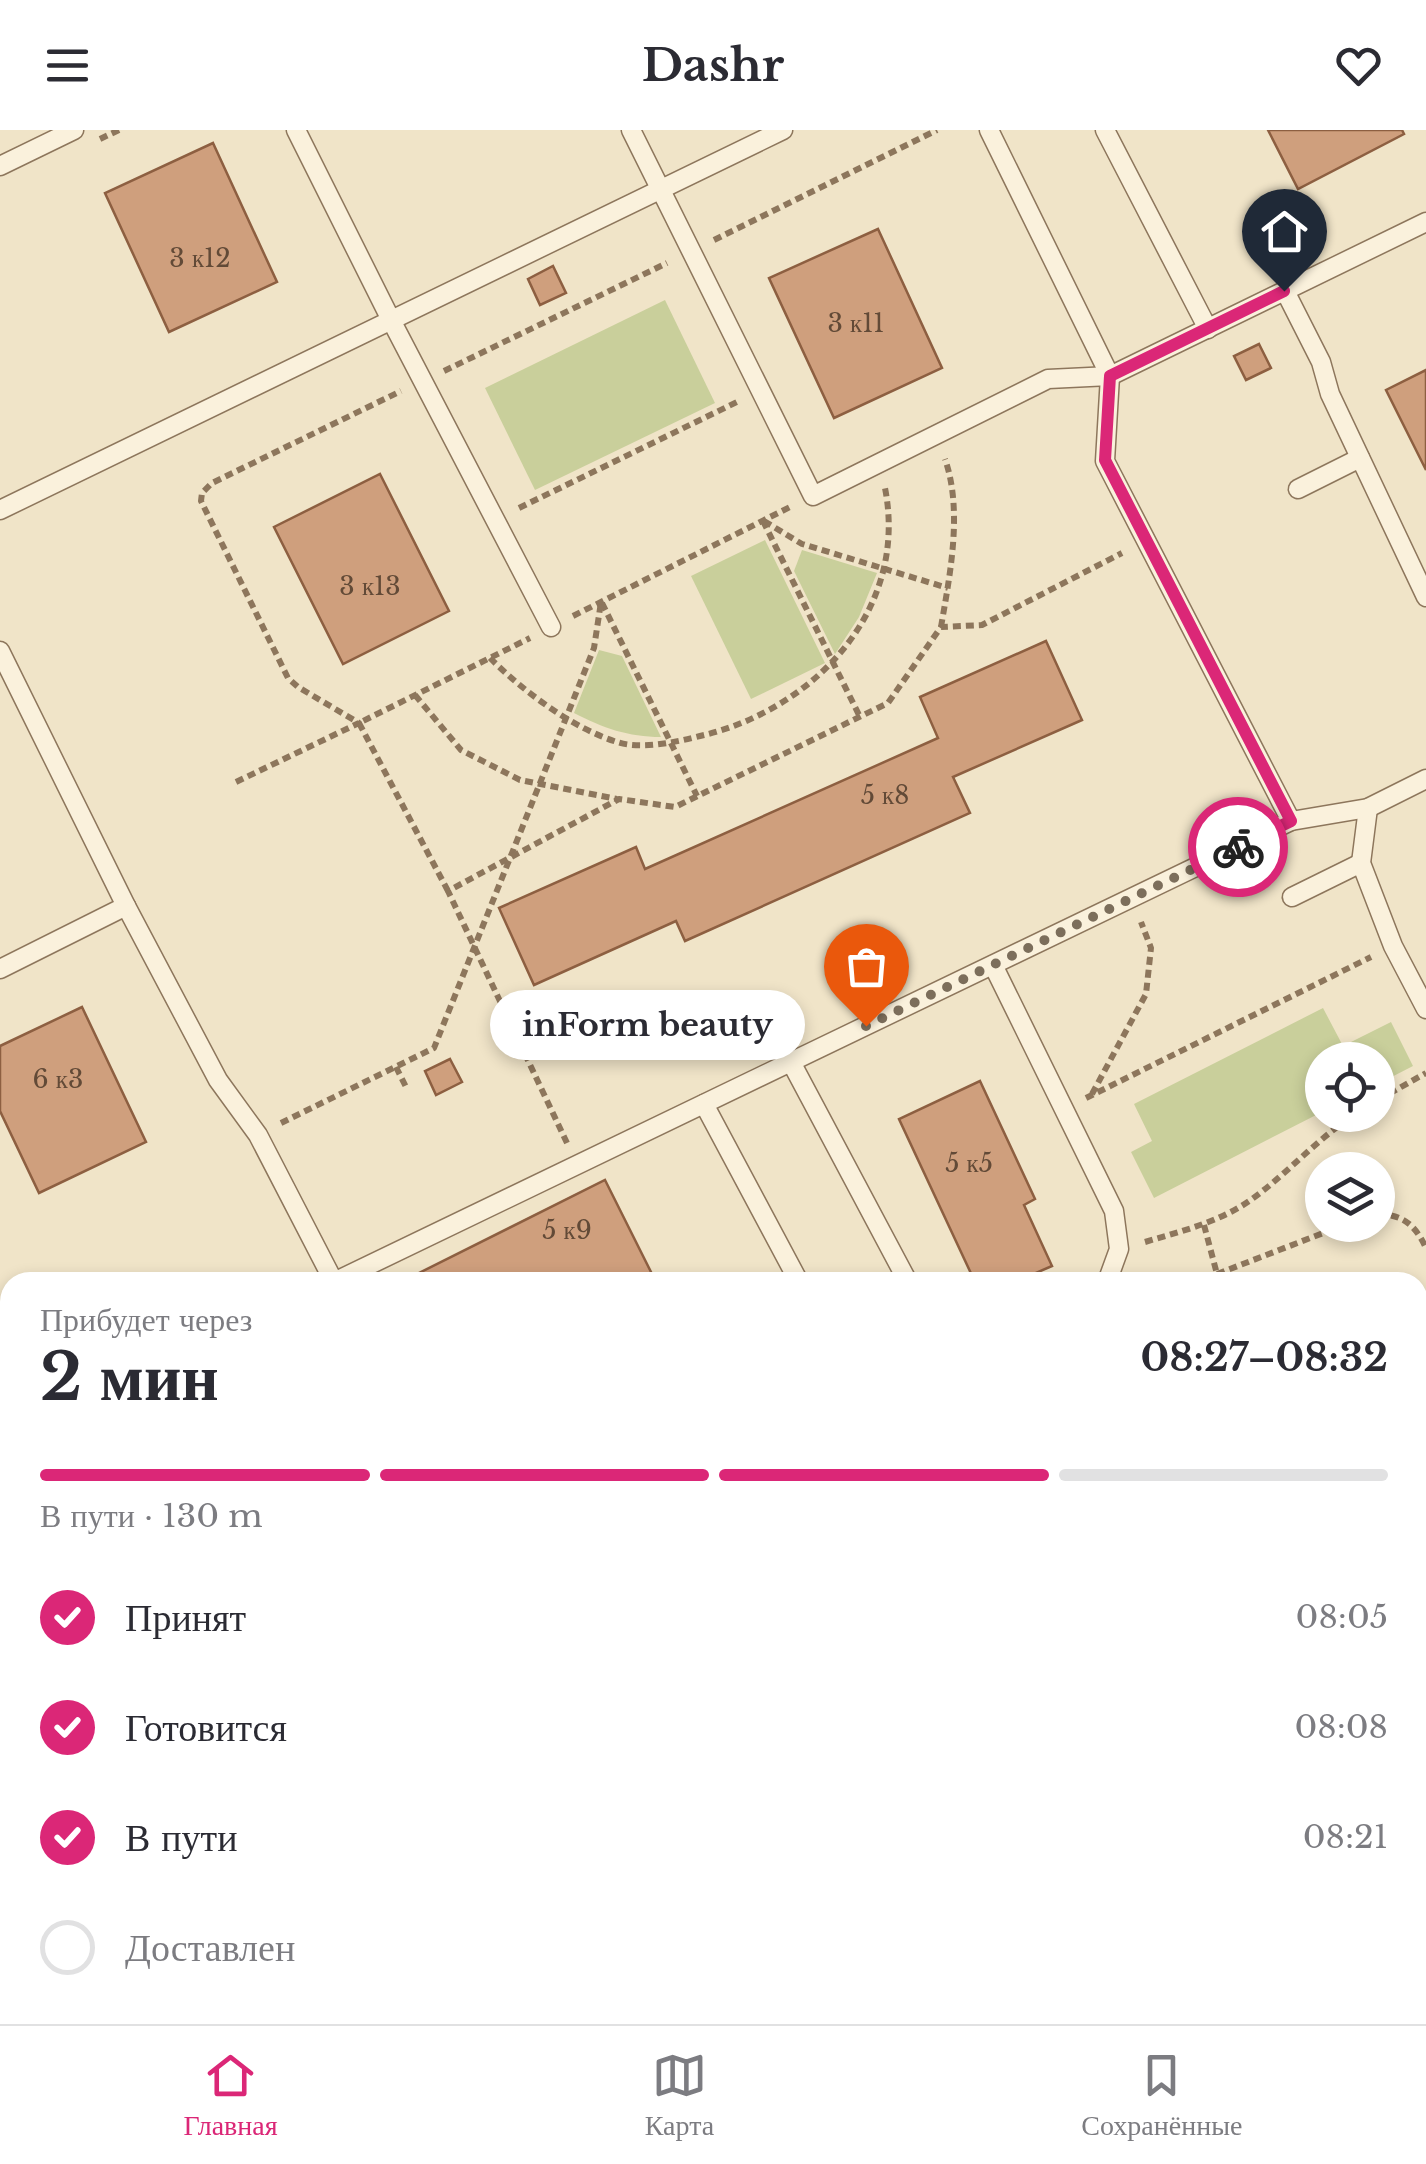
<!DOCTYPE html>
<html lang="ru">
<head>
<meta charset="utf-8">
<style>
	body { margin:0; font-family:"Libre Baskerville",serif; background:#f7f7f7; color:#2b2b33; height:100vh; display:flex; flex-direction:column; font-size:38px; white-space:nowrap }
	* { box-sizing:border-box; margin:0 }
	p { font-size:32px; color:#7c7c81 }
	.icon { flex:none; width:55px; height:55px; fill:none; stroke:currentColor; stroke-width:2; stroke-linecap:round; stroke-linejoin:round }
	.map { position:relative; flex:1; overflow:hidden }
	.drawer { position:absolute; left:0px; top:1142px; width:1428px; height:752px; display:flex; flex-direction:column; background:#fff; border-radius:30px 30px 0 0; box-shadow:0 5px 15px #0003 }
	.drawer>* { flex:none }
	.controls { position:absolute; left:1305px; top:912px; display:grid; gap:20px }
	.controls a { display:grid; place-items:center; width:90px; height:90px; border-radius:50%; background:#fff; box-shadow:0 5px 15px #0003; font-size:50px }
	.pin { position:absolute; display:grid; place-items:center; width:85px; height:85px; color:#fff; margin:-102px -42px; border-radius:50% 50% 50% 0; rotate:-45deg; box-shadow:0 0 10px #0007 }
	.pin .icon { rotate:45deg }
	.courier { position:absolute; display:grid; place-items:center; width:100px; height:100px; margin:-50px; border:8px solid #db2777; border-radius:50%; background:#fff; color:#222; box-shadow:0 2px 12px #0007 }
	.bubble { position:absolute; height:70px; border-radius:35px; background:#fff; box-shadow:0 5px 15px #0003; font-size:32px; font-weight:700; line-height:70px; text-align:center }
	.headline em { font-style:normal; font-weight:700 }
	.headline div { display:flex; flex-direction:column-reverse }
	.headline { display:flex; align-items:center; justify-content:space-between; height:170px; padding:0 40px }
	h1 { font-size:65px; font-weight:700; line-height:75px }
	.bar { display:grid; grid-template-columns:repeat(4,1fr); gap:15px 10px; align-content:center; height:120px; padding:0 40px }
	.bar i { height:12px; border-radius:8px; background:#e1e1e2 }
	.bar .current { background:#db2777 }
	.bar p { grid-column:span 4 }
	ol { padding:0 40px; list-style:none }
	li { display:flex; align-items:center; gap:30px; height:110px }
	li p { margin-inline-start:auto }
	li .icon { padding:10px; border-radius:50%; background:#db2777; color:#fff; stroke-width:4 }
	li:last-child { color:#7c7c81 }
	li i { width:55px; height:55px; border:5px solid #e1e1e2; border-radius:50% }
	header { display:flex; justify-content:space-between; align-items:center; height:130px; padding:0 40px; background:#fff; font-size:45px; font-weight:700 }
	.tab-bar { display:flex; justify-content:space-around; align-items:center; height:140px; border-top:2px solid #e1e1e2; background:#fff; font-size:28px; color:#7c7c81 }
	.tab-bar a { display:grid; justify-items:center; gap:5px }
	.tab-bar .current { color:#db2777 }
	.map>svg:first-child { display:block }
	.green { fill:#c9cf9b }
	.building { fill:#cf9f7d; stroke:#8d5f41; stroke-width:2.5 }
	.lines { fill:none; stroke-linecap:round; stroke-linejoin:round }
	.service-casing { stroke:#8d765c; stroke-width:21 }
	.path { stroke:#8d765c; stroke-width:6; stroke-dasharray:8 5; stroke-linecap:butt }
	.service { stroke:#faf1dc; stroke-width:18 }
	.done { stroke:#7c6e5b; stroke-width:10; stroke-dasharray:0 18 }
	.route { stroke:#db2777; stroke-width:12 }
	.labels { text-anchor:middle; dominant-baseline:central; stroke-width:8; stroke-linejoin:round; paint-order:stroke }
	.number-label { font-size:25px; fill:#624a37 }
</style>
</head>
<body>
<header><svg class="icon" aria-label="menu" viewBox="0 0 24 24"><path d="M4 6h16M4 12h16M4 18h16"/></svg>Dashr<svg class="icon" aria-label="heart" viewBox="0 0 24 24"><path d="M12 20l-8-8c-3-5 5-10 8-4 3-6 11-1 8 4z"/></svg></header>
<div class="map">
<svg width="1426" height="1894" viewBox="0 0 1426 1894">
	<rect width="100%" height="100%" fill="#f0e4c8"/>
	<!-- green -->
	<g class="green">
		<path d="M665 170 715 273 535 360 485 258Z"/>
		<path d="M765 410 825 533 751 569 691 446Z"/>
		<path d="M802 420 877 443 859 487 835 524 794 441Z"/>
		<path d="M599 520 622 526 661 607C628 607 603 598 574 583Z"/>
		<path d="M1323 878 1343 916 1391 892 1413 936 1378 954V930H1322V982L1154 1068 1131 1022 1152 1011 1134 974Z"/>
		<path d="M1426 1834V1894H1342L1355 1885H1418V1840Z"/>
	</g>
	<!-- building -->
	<g class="building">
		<path d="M1268 0H1402L1404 4 1298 59Z"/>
		<path d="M213 13 277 152 169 202 105 63Z"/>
		<path d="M878 99 942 238 834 288 769 148Z"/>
		<path d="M553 136 566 163 540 175 528 149Z"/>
		<path d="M1259 214 1271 238 1246 250 1234 226Z"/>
		<path d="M1426 240V340L1386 260Z"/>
		<path d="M380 344 449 481 343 534 274 397Z"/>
		<path d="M1046 511 1082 590 953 647 970 683 685 811 676 791 534 855 499 778 636 717 645 739 938 608 920 567Z"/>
		<path d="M82 877 146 1012 39 1063 0 981V916Z"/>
		<path d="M450 929 462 952 436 965 425 941Z"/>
		<path d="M980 951 1035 1069 1024 1075 1052 1136 1015 1152H975L899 989Z"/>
		<path d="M605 1050 656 1152H406L405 1150Z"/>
		<path d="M1418 1408 1426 1420V1582L1418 1569Z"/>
		<path d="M5 1416 10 1425V1485L0 1466V1419Z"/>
		<path d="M473 1885H583L589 1894H479Z"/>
		<path d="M1056 1885H1161L1168 1894H1063Z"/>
	</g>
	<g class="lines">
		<!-- service casing -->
		<g class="service-casing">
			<g id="service">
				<path d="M296 0 391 190 551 497"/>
				<path d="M631 0 813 366 1048 249 1110 246 1426 92"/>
				<path d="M989 0 1110 246 1105 331 1291 691"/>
				<path d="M1105 0 1208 199"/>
				<path d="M0 36 74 0"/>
				<path d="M1285 161 1321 232 1330 264 1426 467"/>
				<path d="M1298 359 1360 328"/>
				<path d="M0 380 783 0"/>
				<path d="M0 521 126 776 218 950 258 1005 334 1152"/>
				<path d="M1368 678 1361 733 1393 816 1426 879"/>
				<path d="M1292 767 1361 733"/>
				<path d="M993 835 1114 1081 1119 1119 1107 1152"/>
				<path d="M0 839 126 776"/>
				<path d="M791 932 908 1152"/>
				<path d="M704 974 799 1152"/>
				<path d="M334 1152 1291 691 1368 678 1426 649"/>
				<path d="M0 1557 10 1553"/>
				<path d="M274 1885 279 1894"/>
				<path d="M636 1885 643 1894"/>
			</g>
		</g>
		<!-- path -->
		<g class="path">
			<path d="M100 9 119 0"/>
			<path d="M714 110 937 0"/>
			<path d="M444 241 667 133"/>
			<path d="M519 378 737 272"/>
			<path d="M763 391 860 587"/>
			<path d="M764 391 802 414 948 458"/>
			<path d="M602 473 697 666"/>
			<path d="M573 486 790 377"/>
			<path d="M941 497C950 444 963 381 945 329"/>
			<path d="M490 528C523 561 572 598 617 612 641 620 676 612 700 606 814 580 909 480 885 358"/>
			<path d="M415 565 461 620 520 650 617 669"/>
			<path d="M236 652 359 593 298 557 288 548 201 371 202 363 212 353 401 261"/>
			<path d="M448 761 359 593 530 508"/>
			<path d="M396 937 406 957"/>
			<path d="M1092 964 1146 864 1151 818 1141 792"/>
			<path d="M1086 968 1371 827"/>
			<path d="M1378 970 1426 943"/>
			<path d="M281 993 434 918 594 518 601 472"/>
			<path d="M567 1013 448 761 619 669 675 677 888 573 941 497 982 495 1122 423"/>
			<path d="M1378 1084C1404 1085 1415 1095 1426 1118"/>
			<path d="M1204 1095 1217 1144"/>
			<path d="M1145 1112C1182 1101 1220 1092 1252 1069 1288 1043 1317 1009 1354 985"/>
			<path d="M1207 1152 1217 1144 1344 1095"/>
			<path d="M1418 1684 1426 1698"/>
			<path d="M0 1721 10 1703"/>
			<path d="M399 1885 404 1894"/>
			<path d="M180 1894 183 1888"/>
			<path d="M958 1894 970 1885"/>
		</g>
		<!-- service -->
		<use href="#service" class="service"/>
	</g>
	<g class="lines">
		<!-- done -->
		<path class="done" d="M866 896 1238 717"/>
		<!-- route -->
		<path class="route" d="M1238 717 1291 691 1105 330 1110 246 1284 161"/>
	</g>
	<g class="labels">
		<!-- number labels -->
		<g class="number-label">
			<text x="200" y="128">3 к12</text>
			<text x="856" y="193">3 к11</text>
			<text x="370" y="456">3 к13</text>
			<text x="885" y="665">5 к8</text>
			<text x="58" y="949">6 к3</text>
			<text x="969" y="1033">5 к5</text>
			<text x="567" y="1100">5 к9</text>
		</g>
	</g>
</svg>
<div class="controls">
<a><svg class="icon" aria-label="locate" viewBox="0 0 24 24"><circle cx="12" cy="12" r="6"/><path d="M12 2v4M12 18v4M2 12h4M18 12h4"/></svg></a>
<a><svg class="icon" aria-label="layers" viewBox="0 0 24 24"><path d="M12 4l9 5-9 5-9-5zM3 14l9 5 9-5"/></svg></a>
</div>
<div class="pin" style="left:866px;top:896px;background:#ea580c"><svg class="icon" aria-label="bag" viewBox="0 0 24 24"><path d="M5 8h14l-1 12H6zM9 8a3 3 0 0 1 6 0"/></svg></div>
<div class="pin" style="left:1284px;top:161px;background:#1f2937"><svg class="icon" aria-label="home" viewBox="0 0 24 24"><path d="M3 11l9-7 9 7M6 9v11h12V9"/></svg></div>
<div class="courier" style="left:1238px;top:717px"><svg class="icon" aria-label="bike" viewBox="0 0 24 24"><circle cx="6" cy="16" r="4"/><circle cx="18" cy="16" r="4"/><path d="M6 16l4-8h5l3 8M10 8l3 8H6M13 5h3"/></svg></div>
<div class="bubble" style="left:490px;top:860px;width:315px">inForm beauty</div>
<section class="drawer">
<div class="headline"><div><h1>2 мин</h1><p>Прибудет через</p></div><em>08:27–08:32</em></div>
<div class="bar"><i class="current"></i><i class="current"></i><i class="current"></i><i></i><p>В пути · 130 m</p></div>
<ol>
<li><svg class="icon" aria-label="check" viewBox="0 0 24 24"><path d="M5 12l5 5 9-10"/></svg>Принят<p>08:05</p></li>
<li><svg class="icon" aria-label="check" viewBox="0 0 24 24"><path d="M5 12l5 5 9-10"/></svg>Готовится<p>08:08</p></li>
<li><svg class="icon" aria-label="check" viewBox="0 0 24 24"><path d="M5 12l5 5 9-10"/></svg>В пути<p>08:21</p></li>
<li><i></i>Доставлен</li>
</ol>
</section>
</div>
<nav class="tab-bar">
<a class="current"><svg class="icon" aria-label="home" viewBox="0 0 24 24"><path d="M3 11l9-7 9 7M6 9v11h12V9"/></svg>Главная</a>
<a><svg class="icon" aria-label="map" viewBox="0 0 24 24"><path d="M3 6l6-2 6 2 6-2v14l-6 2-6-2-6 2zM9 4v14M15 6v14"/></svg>Карта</a>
<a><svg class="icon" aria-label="saved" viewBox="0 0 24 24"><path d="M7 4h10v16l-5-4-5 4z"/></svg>Сохранённые</a>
</nav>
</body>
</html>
